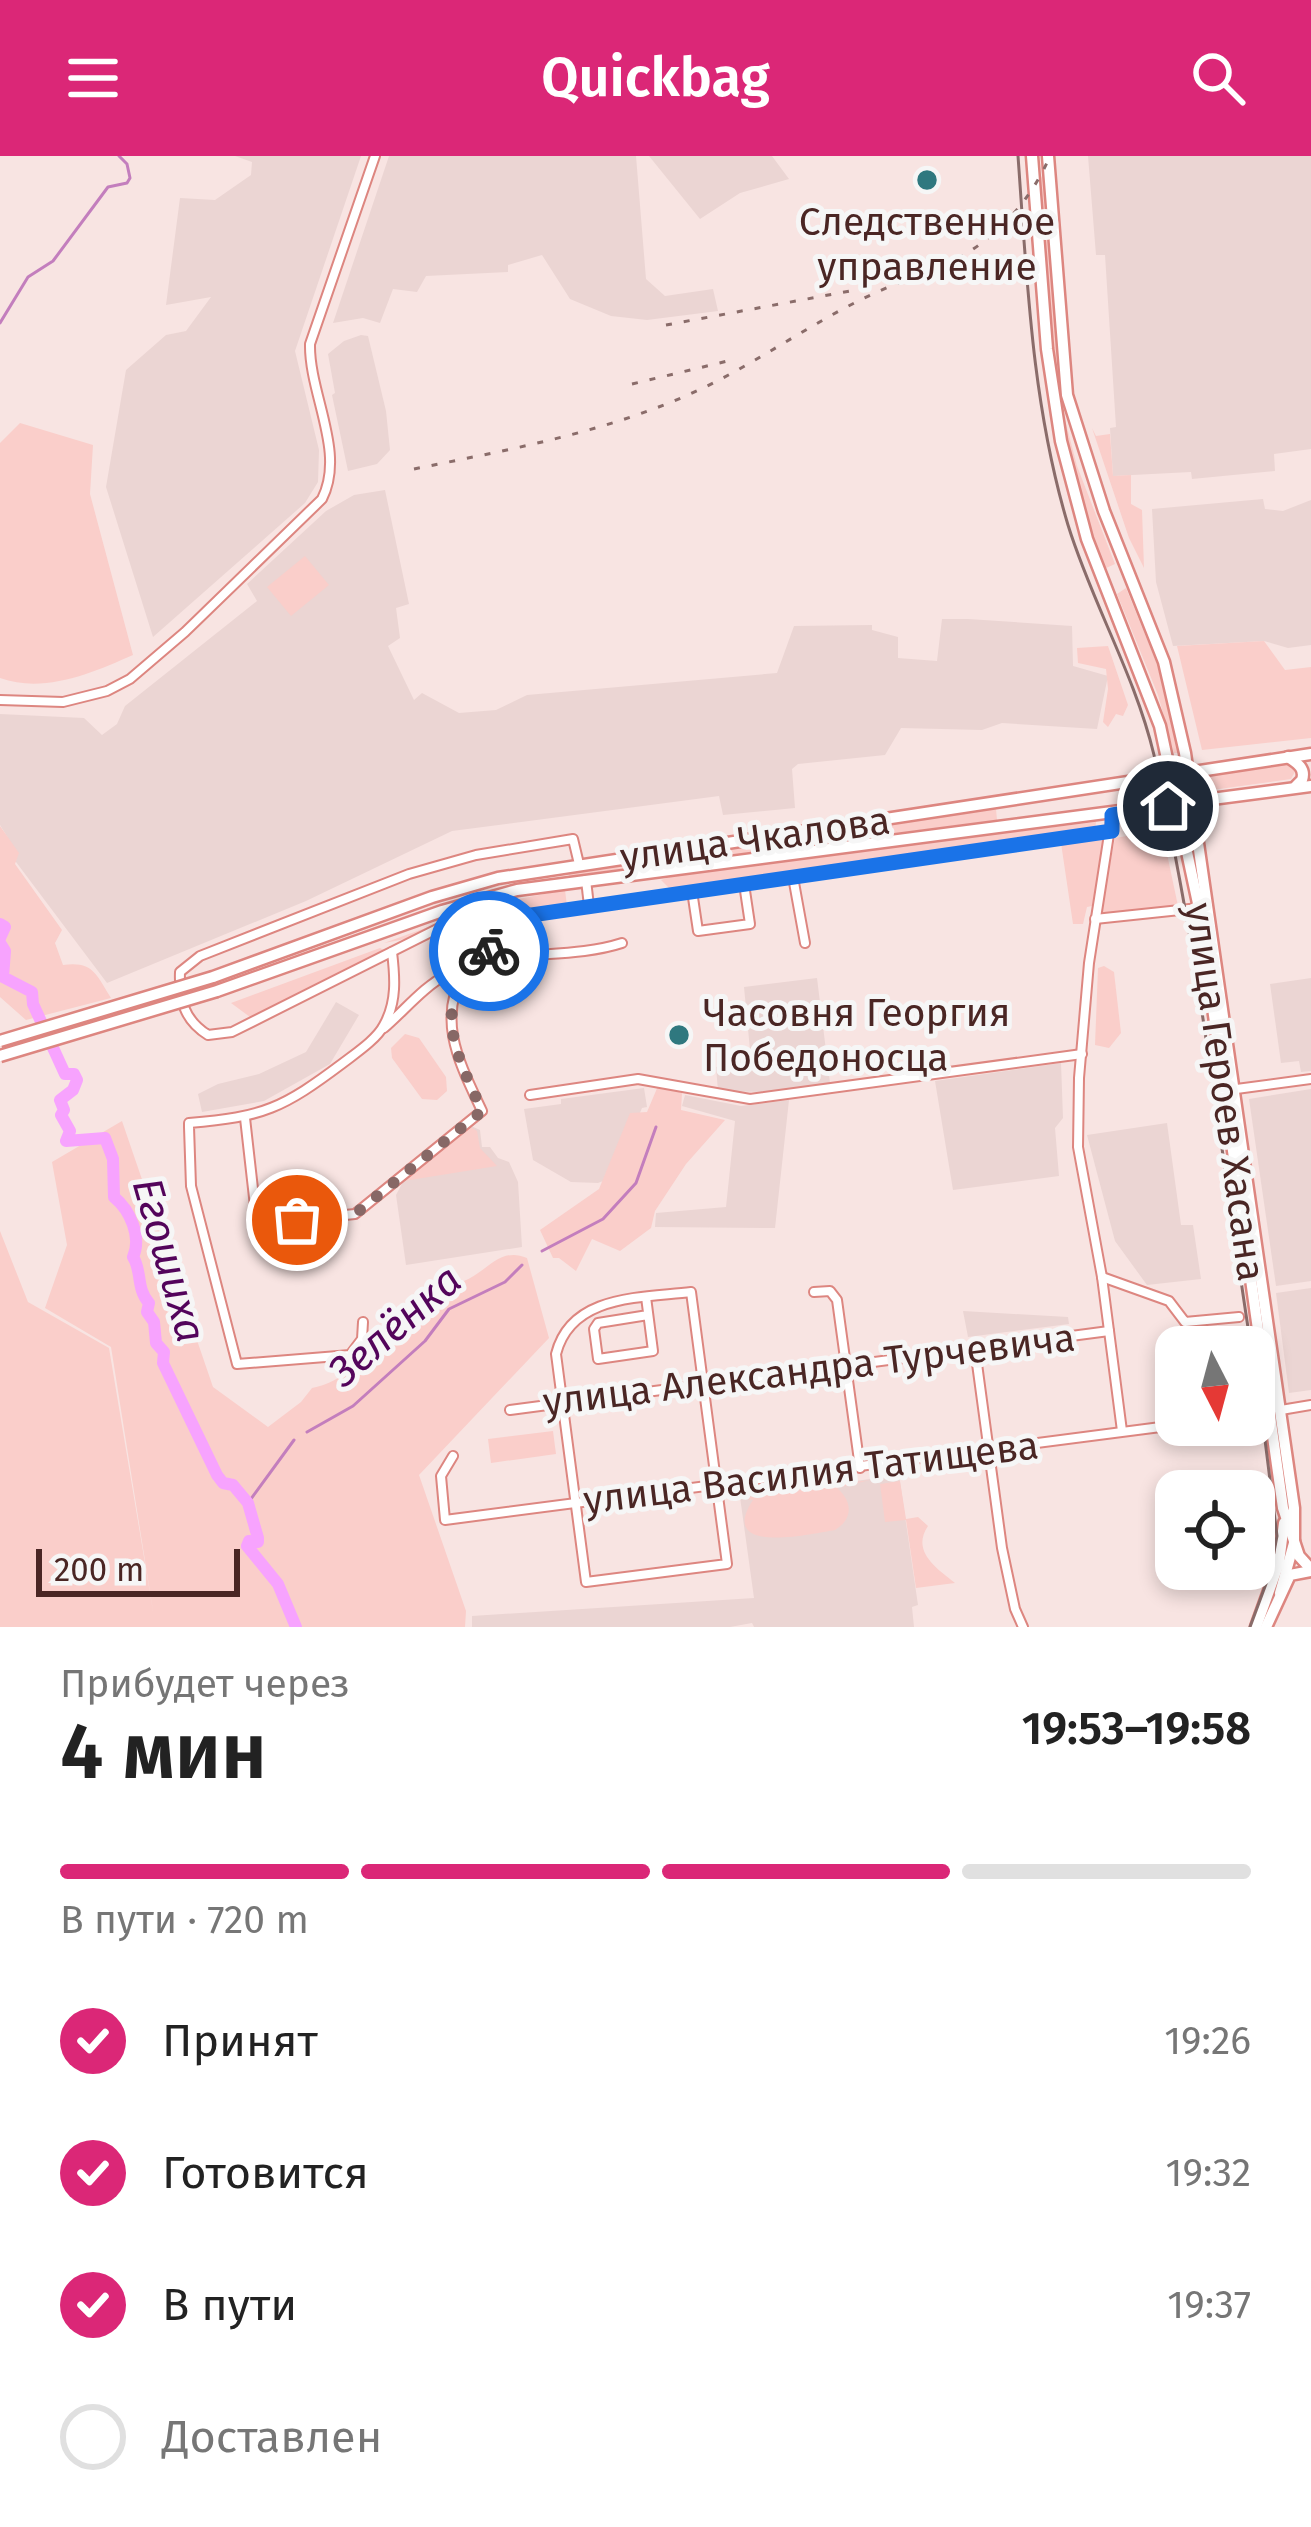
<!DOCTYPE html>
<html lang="ru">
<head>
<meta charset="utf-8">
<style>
	body { margin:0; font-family:"Fira Sans",sans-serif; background:#f2f2f2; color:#222; height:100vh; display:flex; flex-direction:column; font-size:45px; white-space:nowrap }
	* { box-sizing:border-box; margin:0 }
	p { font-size:39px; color:#767676 }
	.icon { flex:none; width:66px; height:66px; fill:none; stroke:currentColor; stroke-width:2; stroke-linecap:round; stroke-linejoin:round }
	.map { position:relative; height:1471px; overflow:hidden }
	.drawer { display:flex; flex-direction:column; background:#fff; flex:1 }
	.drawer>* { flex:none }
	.needle { width:78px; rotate:174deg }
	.controls { position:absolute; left:1155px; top:1170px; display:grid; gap:24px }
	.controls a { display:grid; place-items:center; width:120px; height:120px; border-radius:24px; background:#fff; box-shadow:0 6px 18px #0003; font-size:60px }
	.scale { position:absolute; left:36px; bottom:30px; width:204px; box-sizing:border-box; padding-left:12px; border:6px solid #4a2624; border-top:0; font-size:33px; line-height:42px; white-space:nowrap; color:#4a2624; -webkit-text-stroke:9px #f6f6f6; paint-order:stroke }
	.pin { position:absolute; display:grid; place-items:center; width:102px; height:102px; color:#fff; margin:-51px; border:6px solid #fff; border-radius:50%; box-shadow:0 3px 12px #0007 }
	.courier { position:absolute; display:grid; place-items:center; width:120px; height:120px; margin:-60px; border:9px solid #1a73e8; border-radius:50%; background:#fff; color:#222; box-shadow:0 3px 15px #0007 }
	.head em { font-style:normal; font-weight:600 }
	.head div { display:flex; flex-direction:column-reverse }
	.head { display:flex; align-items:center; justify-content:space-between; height:204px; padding:0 60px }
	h1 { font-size:78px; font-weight:600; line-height:90px }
	.bar { display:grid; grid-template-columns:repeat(4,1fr); gap:18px 12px; align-content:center; height:144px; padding:0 60px }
	.bar i { height:15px; border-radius:9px; background:#e0e0e0 }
	.bar .current { background:#db2777 }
	.bar p { grid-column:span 4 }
	ol { padding:0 60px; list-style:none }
	li { display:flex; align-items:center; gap:36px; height:132px }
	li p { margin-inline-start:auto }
	li .icon { padding:12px; border-radius:50%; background:#db2777; color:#fff; stroke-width:4 }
	li:last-child { color:#767676 }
	li i { width:66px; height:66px; border:6px solid #e0e0e0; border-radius:50% }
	header { display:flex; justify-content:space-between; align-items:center; height:156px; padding:0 60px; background:#db2777; color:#fff; font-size:54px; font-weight:600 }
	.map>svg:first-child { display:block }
	.built { fill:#ebd5d3 }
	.green { fill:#faceca }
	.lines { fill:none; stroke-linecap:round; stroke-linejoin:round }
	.stream { stroke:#c37ebd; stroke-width:3 }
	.river { stroke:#f7a3fe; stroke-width:12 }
	.minor-casing { stroke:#dd8680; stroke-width:12 }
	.major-casing { stroke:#dd8680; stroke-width:15 }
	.minor { stroke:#fff; stroke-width:8 }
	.major { stroke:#fff; stroke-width:10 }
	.tram { stroke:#8a6c6a; stroke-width:3 }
	.rail { stroke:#8a6c6a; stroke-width:3; stroke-dasharray:6 12; stroke-linecap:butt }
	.major-bridge-casing { stroke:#dd8680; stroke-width:15; stroke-linecap:butt }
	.major-bridge { stroke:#fff; stroke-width:10 }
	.done { stroke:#876866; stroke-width:12; stroke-dasharray:0 21.6 }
	.route { stroke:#1a73e8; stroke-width:15 }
	.poi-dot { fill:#2f787f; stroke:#f6f6f6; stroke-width:4.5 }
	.labels { text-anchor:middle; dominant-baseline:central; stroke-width:10; stroke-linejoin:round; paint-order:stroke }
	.poi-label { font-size:39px; fill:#4a2624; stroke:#f6f6f6 }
	.street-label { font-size:39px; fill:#4a2624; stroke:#f6f6f6 }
	.water-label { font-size:42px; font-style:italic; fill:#53045b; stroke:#f6f6f6 }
</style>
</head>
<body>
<header><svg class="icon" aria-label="menu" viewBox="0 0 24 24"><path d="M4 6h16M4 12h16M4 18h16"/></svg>Quickbag<svg class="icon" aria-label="search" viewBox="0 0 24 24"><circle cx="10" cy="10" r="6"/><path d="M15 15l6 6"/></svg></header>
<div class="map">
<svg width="1311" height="1471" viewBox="0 0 1311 1471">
	<rect width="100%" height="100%" fill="#f8e4e2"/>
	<!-- built -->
	<g class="built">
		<path d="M235 0H361L295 195 319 294 318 326 305 347 153 481 106 331 126 214 166 179 186 175 211 141 166 149 180 42 215 44 251 19 252 6Z"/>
		<path d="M389 0H636L646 123 665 140 713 133 718 155 647 164 611 160 570 143 542 99 508 109V116L426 120 417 136 393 133 380 167 363 162 333 167Z"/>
		<path d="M649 0H772L789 23 740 37 700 63Z"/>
		<path d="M1088 0H1311V293L1274 298 1275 315 1192 323 1191 316 1113 320 1110 272 1116 271 1105 99H1096Z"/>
		<path d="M361 179 368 180 386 255 390 294 377 308 348 315 332 239 335 237 328 198 344 185Z"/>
		<path d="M385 334 409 448 396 452 400 482 388 490 414 544 422 537 459 557 496 554 527 539 777 517 794 470 872 469V474L898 481V502L937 505 942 463H968L1072 470 1073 510 1108 520 1097 573 1002 567 982 574 901 572 885 599 798 608 792 613 795 652 723 659 719 640 452 675 306 745 107 827 10 698 8 682 0 669V558L84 562 102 579 117 568 125 550 257 445 247 428 326 355 354 339Z"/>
		<path d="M1263 343 1265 353 1283 355 1311 344V489L1288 492 1264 485 1173 490 1156 426 1152 353Z"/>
		<path d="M817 822 830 927 762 936 718 935 716 911 751 904 744 831Z"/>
		<path d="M1311 822V915L1301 916 1299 905 1281 907 1270 828Z"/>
		<path d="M336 846 359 859 330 908 264 945 202 956 198 938 218 928 259 918 306 896Z"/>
		<path d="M1061 907 1063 962 1055 972 1059 1020 953 1034 935 925Z"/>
		<path d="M644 932 647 951 642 952 613 1021 598 1027 571 1026 533 1004 524 953 561 948V943Z"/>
		<path d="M1311 933V1125L1276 1130 1249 943Z"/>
		<path d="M685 939 741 950 789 944 775 1072 655 1071 656 1057 726 1051 735 965 682 950Z"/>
		<path d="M1167 967 1181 1069H1193L1201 1123 1147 1129 1115 1085 1087 979Z"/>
		<path d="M469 969 480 974 482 991H490L498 1002 509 1006 518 1026 522 1091 406 1109 396 1039 405 1022Z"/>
		<path d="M1311 1132V1234L1289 1237 1276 1137Z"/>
		<path d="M963 1155 1068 1161 1069 1168 968 1181Z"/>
		<path d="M899 1319 918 1449 912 1451 914 1471H754L752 1467 730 1471H472V1460L754 1442 740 1341Z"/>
	</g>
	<!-- green -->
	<g class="green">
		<path d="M1043 18 1062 252 1077 310 1115 408 1104 413C1054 285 1051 157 1041 22Z"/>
		<path d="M20 267 93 289 90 338 133 499C92 517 44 538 0 522V287Z"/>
		<path d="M1092 272 1096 280 1110 278 1113 320 1131 319V348L1142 354 1144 412 1129 382Z"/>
		<path d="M305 400 329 429 291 460 267 431Z"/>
		<path d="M1126 432 1157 508 1178 597H1174L1158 539 1117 438Z"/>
		<path d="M1264 485 1285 514 1311 511V582L1202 594 1177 490Z"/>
		<path d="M1108 490 1128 549 1123 560 1116 558 1108 571 1103 566 1108 533 1106 513 1078 507 1077 492Z"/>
		<path d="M1288 607 1296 614 1291 623 1205 635 1203 619Z"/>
		<path d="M996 653 997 664 569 720 568 716Z"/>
		<path d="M1096 666 1095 674 691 733H670L661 724 681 717Z"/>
		<path d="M0 670 19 697 15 708 62 774 55 787 63 809C93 805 96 818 111 842L26 864 0 841Z"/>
		<path d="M1162 674 1178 750 1100 760 1115 682Z"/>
		<path d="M1101 682 1104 686 1092 750 1087 751 1083 768H1073L1061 687Z"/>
		<path d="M565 734 567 750 447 768 411 782 384 787 492 748Z"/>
		<path d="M380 792 386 795 250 861 231 847Z"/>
		<path d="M1104 810 1114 816 1121 877 1109 892 1095 889 1098 812Z"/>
		<path d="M405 878 419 882 446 921 447 935 437 944 422 943 392 902 391 892Z"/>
		<path d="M658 930 682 937 681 954 725 964 686 1008 655 1055 651 1072 620 1095 592 1083 576 1115 559 1102H553L540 1074 599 1033 630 957 647 956Z"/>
		<path d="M122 965 213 1231 268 1271 301 1246 312 1232C362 1223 388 1164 422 1131 436 1130 451 1130 464 1125 487 1116 500 1090 527 1102L549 1182 419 1319 466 1455 465 1471H0V1075L28 1146 109 1192 153 1455 111 1191 45 1152 67 1089 52 1006Z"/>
		<path d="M469 970 477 975 480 992 497 1010 404 1025Z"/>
		<path d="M553 1275 556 1298 491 1307 488 1283Z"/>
		<path d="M870 1324 837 1332C852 1345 854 1362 835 1374 811 1378 716 1400 753 1344L741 1342Z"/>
		<path d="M900 1325 906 1363 918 1361 928 1370C911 1395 936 1412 955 1427L916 1432 906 1364 885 1366 880 1328Z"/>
	</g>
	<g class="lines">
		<!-- stream -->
		<g class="stream">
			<path d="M0 167 28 121 53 105 108 31 127 27 130 22 127 8 119 0"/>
			<path d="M542 1095 603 1063 636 1027 656 971"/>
			<path d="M307 1276 353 1250 425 1185 449 1153 505 1126 522 1109"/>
			<path d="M248 1347 294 1284"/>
		</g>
		<!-- river -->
		<g class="river">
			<path d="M0 768 5 771 0 782"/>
			<path d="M0 787 5 795 3 821 32 836 33 848 65 918H74L77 924 73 934 60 944 64 954 61 959 70 975 66 985 105 982 113 1003 114 1041C130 1054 142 1081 133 1101 142 1114 136 1133 149 1147L147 1156 154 1166 156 1187 164 1196 163 1207 217 1319 223 1327 233 1329 248 1347 258 1382V1386L249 1385 247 1390 278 1428 296 1471"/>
		</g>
		<!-- minor casing -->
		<g class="minor-casing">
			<g id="minor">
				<path d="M0 544 63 546 107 535 130 523 185 476 322 343C346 296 309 238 310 188L375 0"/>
				<path d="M1112 659 1089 807 1079 922 1078 991 1102 1121 1122 1275"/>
				<path d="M579 708 573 683 476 699 409 718 200 800 180 816C179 844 184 864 208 879L232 876 439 772 1112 675"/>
				<path d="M793 721 805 787"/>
				<path d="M586 724 589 750"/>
				<path d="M692 735 698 775 750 768 744 728"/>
				<path d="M1095 763 1199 752"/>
				<path d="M490 765 492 806"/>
				<path d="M384 872C404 855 424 830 448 818 500 791 567 805 622 787"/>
				<path d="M1229 934 1311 923"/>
				<path d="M530 939 638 923 750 943 1082 898"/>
				<path d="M245 962 257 1068 355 1058 482 955C459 906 436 864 465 813"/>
				<path d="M1102 1121 1169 1145 1185 1166 1239 1161"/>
				<path d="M691 1136 727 1408 586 1426 556 1198C571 1138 642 1142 691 1136Z"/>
				<path d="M814 1136 830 1135 837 1144 860 1312"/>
				<path d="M646 1141 653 1195 598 1203 594 1173 598 1167 648 1159"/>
				<path d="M363 1166 362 1183 350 1199 237 1208 191 1030 189 971V967C264 961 283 952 343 907 356 897 377 883 384 869 397 846 395 821 392 796"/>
				<path d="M975 1193 1002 1392 1015 1453 1023 1471"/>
				<path d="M510 1254 1109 1175"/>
				<path d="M1281 1254 1311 1249"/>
				<path d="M453 1300 441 1320 445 1364 1176 1269"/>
			</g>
		</g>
		<!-- major casing -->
		<g class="major-casing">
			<g id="major">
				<path d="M1032 0 1047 193 1061 285 1087 383 1160 570 1199 752 1283 1352 1299 1400 1311 1413"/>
				<path d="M1048 0 1067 239 1104 355 1164 506 1185 597 1294 1352V1387L1280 1437"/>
				<path d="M1288 601C1297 607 1306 612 1302 624L1296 630"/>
				<path d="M213 821 432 741 498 722 1311 598"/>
				<path d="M217 835 442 755 517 734 1311 630"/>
				<path d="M1256 1471 1279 1407 1284 1367"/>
				<path d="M1266 1471 1290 1419 1311 1415"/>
			</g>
		</g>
		<!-- minor -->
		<use href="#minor" class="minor"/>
		<!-- major -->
		<use href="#major" class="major"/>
		<!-- tram -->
		<g class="tram">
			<path d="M1018 0C1027 124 1032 249 1068 369 1092 447 1135 519 1154 599 1199 794 1220 993 1251 1191"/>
			<path d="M1250 1471 1270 1417 1277 1380 1254 1196"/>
		</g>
		<!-- rail -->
		<g class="rail">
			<path d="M908 123C972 105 1023 62 1050 0"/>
			<path d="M666 169 861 133"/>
			<path d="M632 228 736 203"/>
			<path d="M414 313C507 294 603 277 690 238 769 203 836 146 919 120"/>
		</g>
		<!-- major-bridge casing -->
		<g class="major-bridge-casing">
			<g id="major-bridge">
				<path d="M0 885 213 821"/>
				<path d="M0 900 217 835"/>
			</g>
		</g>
		<!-- major-bridge -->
		<use href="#major-bridge" class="major-bridge"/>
	</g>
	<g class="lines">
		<!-- done -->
		<path class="done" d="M297 1064 355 1058 482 955C460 905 436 865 465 813L492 806 489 795"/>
		<!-- route -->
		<path class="route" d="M489 795 490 765 1112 675V659L1168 650"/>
	</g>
	<!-- markers -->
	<g class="poi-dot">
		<circle cx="927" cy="24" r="12"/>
		<circle cx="679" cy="879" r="12"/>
	</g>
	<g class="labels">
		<!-- poi labels -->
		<g class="poi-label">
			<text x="927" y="66">Следственное<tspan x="927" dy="45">управление</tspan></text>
			<text x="703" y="857" text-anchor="start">Часовня Георгия<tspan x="703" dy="45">Победоносца</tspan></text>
		</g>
		<!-- street labels -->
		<g class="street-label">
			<text transform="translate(755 683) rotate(-8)">улица Чкалова</text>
			<text transform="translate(1225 936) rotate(82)">улица Героев Хасана</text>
			<text transform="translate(809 1214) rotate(-7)">улица Александра Турчевича</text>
			<text transform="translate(811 1317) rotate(-7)">улица Василия Татищева</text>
		</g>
		<!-- water labels -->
		<g class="water-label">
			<text transform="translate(169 1104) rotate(74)">Егошиха</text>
			<text transform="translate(395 1170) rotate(-41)">Зелёнка</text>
		</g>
	</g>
</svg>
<div class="controls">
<a><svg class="needle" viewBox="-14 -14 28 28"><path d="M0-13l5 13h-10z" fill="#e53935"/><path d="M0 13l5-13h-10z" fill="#767676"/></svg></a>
<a><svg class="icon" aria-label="locate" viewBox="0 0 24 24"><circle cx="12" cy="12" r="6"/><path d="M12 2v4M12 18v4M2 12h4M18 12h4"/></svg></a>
</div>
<div class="scale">200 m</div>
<div class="pin" style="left:297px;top:1064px;background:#ea580c"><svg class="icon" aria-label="bag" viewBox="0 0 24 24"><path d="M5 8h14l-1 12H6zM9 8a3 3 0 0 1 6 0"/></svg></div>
<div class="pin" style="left:1168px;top:650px;background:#1f2937"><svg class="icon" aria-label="home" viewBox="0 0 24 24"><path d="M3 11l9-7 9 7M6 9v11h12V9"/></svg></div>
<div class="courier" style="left:489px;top:795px"><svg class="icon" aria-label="bike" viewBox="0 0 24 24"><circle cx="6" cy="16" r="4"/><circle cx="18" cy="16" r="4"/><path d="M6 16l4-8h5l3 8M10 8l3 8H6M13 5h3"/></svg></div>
</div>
<section class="drawer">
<div class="head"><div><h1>4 мин</h1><p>Прибудет через</p></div><em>19:53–19:58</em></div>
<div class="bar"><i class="current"></i><i class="current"></i><i class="current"></i><i></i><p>В пути · 720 m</p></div>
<ol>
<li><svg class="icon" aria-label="check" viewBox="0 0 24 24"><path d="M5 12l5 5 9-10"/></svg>Принят<p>19:26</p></li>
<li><svg class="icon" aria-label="check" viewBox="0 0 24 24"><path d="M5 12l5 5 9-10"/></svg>Готовится<p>19:32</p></li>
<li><svg class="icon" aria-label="check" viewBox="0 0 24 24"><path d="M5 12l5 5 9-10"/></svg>В пути<p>19:37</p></li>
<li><i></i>Доставлен</li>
</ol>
</section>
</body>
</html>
